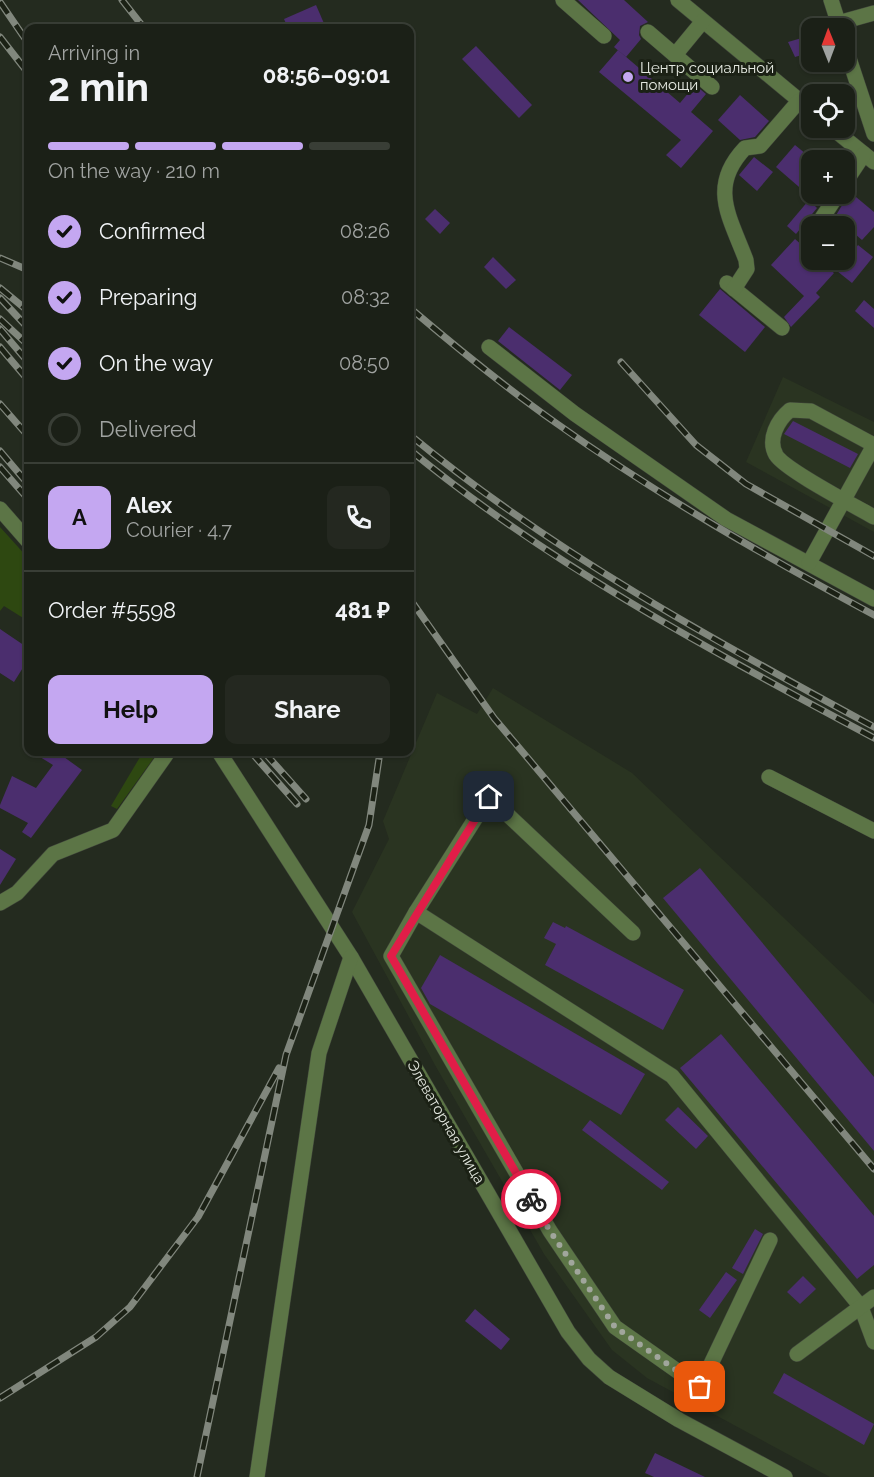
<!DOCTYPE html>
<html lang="en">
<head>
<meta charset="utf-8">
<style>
	body { margin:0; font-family:Raleway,sans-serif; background:#242820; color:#f1f3f6; height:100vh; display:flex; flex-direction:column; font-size:22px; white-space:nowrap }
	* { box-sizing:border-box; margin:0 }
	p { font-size:20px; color:#a0a3a1 }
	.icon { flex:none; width:33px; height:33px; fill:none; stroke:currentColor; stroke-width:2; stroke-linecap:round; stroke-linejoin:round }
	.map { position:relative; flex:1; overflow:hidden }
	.sheet { position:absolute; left:24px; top:24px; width:390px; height:732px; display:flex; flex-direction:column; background:#1b2017; border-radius:12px; box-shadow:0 2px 4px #0004,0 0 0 2px #393e36 }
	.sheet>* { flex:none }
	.needle { width:39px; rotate:359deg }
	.controls { position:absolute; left:801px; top:18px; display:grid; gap:12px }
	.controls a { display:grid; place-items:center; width:54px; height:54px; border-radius:12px; background:#1b2017; box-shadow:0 2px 4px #0004,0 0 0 2px #393e36; font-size:30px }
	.pin { position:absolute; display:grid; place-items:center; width:51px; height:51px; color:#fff; margin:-26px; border-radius:12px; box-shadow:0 3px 9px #0006 }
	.courier { position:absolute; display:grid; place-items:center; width:60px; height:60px; margin:-30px; border:4px solid #e11d48; border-radius:50%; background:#fff; color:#222; box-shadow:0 2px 8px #0007 }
	.summary em { font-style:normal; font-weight:700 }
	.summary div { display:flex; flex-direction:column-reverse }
	.summary { display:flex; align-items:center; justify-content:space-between; height:102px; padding:0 24px }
	h1 { font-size:39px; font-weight:700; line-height:45px }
	.bar { display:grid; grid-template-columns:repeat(4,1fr); gap:9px 6px; align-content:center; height:72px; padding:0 24px }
	.bar i { height:8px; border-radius:4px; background:#393e36 }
	.bar .on { background:#c4a7f1 }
	.bar p { grid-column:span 4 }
	.line { display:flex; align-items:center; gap:15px; padding:0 24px; border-top:2px solid #393e36 }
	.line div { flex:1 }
	.round { display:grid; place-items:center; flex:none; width:63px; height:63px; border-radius:12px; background:#242820 }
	ol { padding:0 24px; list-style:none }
	li { display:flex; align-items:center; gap:18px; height:66px }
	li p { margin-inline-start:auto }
	li .icon { padding:6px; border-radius:50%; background:#c4a7f1; color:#111; stroke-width:4 }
	li:last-child { color:#a0a3a1 }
	li i { width:33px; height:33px; border:3px solid #393e36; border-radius:50% }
	.primary-button { display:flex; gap:12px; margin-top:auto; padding:12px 24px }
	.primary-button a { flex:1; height:69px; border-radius:12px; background:#c4a7f1; color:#111; font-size:24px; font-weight:700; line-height:69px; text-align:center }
	.primary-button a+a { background:#242820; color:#f1f3f6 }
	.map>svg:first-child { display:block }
	.built { fill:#2a3421 }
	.green { fill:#2e4811 }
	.building { fill:#4b2e6e }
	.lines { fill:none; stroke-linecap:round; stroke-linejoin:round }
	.minor-casing { stroke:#3f453a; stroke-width:16 }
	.minor { stroke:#5c7546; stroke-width:15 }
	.rail-casing { stroke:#81877d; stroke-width:7 }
	.rail { stroke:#1b2115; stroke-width:4.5; stroke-dasharray:14; stroke-linecap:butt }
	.done { stroke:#a1a69c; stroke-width:6; stroke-dasharray:0 10.8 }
	.route { stroke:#e11d48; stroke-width:8 }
	.poi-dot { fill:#c4a7f1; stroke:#1b2115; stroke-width:2 }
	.labels { text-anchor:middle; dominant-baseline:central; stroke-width:6; stroke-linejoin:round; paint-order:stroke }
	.poi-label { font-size:15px; fill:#e4e8e0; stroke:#1b2115; text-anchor:start }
	.street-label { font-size:15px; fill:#e4e8e0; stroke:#1b2115 }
</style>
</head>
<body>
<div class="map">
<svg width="874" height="1477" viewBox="0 0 874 1477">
	<rect width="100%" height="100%" fill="#242b1f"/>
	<!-- built -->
	<g class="built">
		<path d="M783 377 874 422V532L746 462Z"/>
		<path d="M493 688 632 773 874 1004V1477H830L647 1378 612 1350 544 1254 435 1065 352 912 389 839 383 821 437 693 477 714Z"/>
	</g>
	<!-- green -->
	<g class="green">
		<path d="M0 527 28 558V621L4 606 0 611Z"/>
		<path d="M143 752H158L117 809 111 806Z"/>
	</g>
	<!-- building -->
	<g class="building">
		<path d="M578 0H624L648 22 640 26 639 35 641 39 626 57 614 47 620 40Z"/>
		<path d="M316 5 326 28H288L284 19Z"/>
		<path d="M812 35V52L795 57 788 42Z"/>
		<path d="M476 46 532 105 519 118 462 59Z"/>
		<path d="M618 50 680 103 695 85 706 94 691 112 713 131 681 168 666 155 681 140 599 72Z"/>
		<path d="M740 95 769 121 755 137 740 140 718 120Z"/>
		<path d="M795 145 812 159V187L806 193 776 167Z"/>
		<path d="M754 157 773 172 757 191 739 175Z"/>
		<path d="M850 192 874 212V227L862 240 835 217Z"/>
		<path d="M809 200 817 208 796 234 787 226Z"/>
		<path d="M435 209 450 223 440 234 425 219Z"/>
		<path d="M795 239 812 254V260H818L834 273 816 293 820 297 791 327 784 317 804 296 771 265Z"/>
		<path d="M858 245 873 257 852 283 837 271Z"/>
		<path d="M493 257 516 280 506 289 484 267Z"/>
		<path d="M720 289 765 327 745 352 699 315Z"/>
		<path d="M864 300 874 309V328L855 311Z"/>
		<path d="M509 327 572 375 560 390 498 341Z"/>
		<path d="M793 421 858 454 850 468 784 434Z"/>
		<path d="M0 629 28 648V669L24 666 14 682 0 673Z"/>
		<path d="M32 752H57L82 770 31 838 22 832 28 823 0 808V805L12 776 36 788 53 765Z"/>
		<path d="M0 849 16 859 0 885Z"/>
		<path d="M700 868 874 1077V1151L663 898Z"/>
		<path d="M553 922 565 928 566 926 684 990 663 1030 545 965 556 944 544 938Z"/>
		<path d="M440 955 645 1074 621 1115 430 1004 421 988Z"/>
		<path d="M721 1034 874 1216V1265L857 1279 680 1068Z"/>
		<path d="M678 1107 708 1136 696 1149 665 1120Z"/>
		<path d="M590 1120 669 1182 662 1190 582 1130Z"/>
		<path d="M755 1229 763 1234 743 1274 732 1268Z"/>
		<path d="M726 1272 737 1280 710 1318 699 1310Z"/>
		<path d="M803 1276 816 1289 800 1304 787 1292Z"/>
		<path d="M475 1309 510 1339 501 1350 465 1321Z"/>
		<path d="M784 1373 874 1424 864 1445 773 1393Z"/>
		<path d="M655 1453 705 1477H654L645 1473Z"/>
	</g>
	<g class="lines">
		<!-- minor casing -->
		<g class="minor-casing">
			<g id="minor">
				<path d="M563 0 604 36"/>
				<path d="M678 0 812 111"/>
				<path d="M831 0 840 28"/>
				<path d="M838 23 874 13"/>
				<path d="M648 32 712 87"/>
				<path d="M844 43 874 134"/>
				<path d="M675 55 703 21"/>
				<path d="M832 128 874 162"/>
				<path d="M844 184 864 154"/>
				<path d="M826 226 820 221 838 194"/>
				<path d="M844 244 846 245"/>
				<path d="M727 283 782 328"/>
				<path d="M734 289 747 269 746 260C730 217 708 187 745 148L760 146 799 101"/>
				<path d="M489 347 575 414 726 519 874 599"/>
				<path d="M0 509 28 541"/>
				<path d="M809 563 874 445 811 411 790 410C778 420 767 439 776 455 785 470 855 506 874 517"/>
				<path d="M219 752 351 957 568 1332 589 1359 609 1377 679 1420 785 1477"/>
				<path d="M769 777 874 831"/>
				<path d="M0 903 17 893 53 854 113 830 168 752"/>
				<path d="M416 912 489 797 633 933"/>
				<path d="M770 1240 700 1387 615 1327 550 1231 391 956 416 912 672 1076 861 1307 874 1342"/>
				<path d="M797 1354 874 1297"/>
				<path d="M257 1477 319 1053 351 957"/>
			</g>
		</g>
		<!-- minor -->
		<use href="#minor" class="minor"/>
		<!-- rail casing -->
		<g class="rail-casing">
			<g id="rail">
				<path d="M122 0 144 28"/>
				<path d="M0 2 28 43"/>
				<path d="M0 37 28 73"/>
				<path d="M0 258 28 270"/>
				<path d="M0 288 28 311"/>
				<path d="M0 298 28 328"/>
				<path d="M410 308C457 348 505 387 556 423 657 495 765 556 874 615"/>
				<path d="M0 319 28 345"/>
				<path d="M0 329 28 362"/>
				<path d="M0 347 28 380"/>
				<path d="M621 362 696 445 746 484 874 556"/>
				<path d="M0 404 28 436"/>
				<path d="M410 435C552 552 713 640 874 727"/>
				<path d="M410 450C551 566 714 652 874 738"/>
				<path d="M0 451 28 484"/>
				<path d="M0 467 28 499"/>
				<path d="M410 599 494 718 874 1169"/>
				<path d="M251 752 297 804"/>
				<path d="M264 752 306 799"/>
				<path d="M0 1398 96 1337 130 1307 198 1217 279 1068"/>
				<path d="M197 1477 286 1055 369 825 380 752"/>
			</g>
		</g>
		<!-- rail -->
		<use href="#rail" class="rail"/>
	</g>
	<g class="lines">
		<!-- done -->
		<path class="done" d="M531 1199 550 1231 615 1327 700 1387"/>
		<!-- route -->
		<path class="route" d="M489 797 391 956 531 1199"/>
	</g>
	<!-- markers -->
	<circle class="poi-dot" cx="628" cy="77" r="6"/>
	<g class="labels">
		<!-- poi labels -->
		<g class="poi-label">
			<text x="640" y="68">Центр социальной<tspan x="640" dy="17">помощи</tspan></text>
		</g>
		<!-- street labels -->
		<g class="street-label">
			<text transform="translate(446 1122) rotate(60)">Элеваторная улица</text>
		</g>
	</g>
</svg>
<div class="controls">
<a><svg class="needle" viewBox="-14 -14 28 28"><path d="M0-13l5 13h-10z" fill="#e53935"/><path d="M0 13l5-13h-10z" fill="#a0a3a1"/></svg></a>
<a><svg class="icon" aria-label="locate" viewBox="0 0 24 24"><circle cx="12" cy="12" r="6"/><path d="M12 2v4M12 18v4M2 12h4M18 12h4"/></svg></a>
<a>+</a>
<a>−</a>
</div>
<div class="pin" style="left:700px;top:1387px;background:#ea580c"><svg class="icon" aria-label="bag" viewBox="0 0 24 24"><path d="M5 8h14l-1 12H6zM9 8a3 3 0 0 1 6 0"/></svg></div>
<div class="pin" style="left:489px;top:797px;background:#1f2937"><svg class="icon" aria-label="home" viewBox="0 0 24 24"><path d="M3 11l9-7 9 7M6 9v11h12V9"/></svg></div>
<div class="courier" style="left:531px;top:1199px"><svg class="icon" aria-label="bike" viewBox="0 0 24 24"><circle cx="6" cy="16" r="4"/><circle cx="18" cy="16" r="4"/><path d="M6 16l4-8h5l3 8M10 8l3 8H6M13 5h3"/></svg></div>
<section class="sheet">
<div class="summary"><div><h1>2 min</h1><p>Arriving in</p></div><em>08:56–09:01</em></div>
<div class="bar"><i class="on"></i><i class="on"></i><i class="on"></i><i></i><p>On the way · 210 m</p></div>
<ol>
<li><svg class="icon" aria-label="check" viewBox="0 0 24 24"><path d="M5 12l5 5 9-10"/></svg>Confirmed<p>08:26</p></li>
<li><svg class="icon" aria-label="check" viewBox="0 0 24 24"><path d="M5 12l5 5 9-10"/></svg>Preparing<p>08:32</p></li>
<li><svg class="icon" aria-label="check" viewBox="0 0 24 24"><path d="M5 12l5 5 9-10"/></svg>On the way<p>08:50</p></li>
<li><i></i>Delivered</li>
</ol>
<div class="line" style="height:108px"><b class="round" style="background:#c4a7f1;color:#111">A</b><div><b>Alex</b><p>Courier · 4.7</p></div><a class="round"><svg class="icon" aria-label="phone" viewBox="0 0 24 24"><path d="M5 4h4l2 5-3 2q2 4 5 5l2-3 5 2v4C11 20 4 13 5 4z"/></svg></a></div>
<div class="line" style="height:78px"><div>Order #5598</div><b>481 ₽</b></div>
<div class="primary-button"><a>Help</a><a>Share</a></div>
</section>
</div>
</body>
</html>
